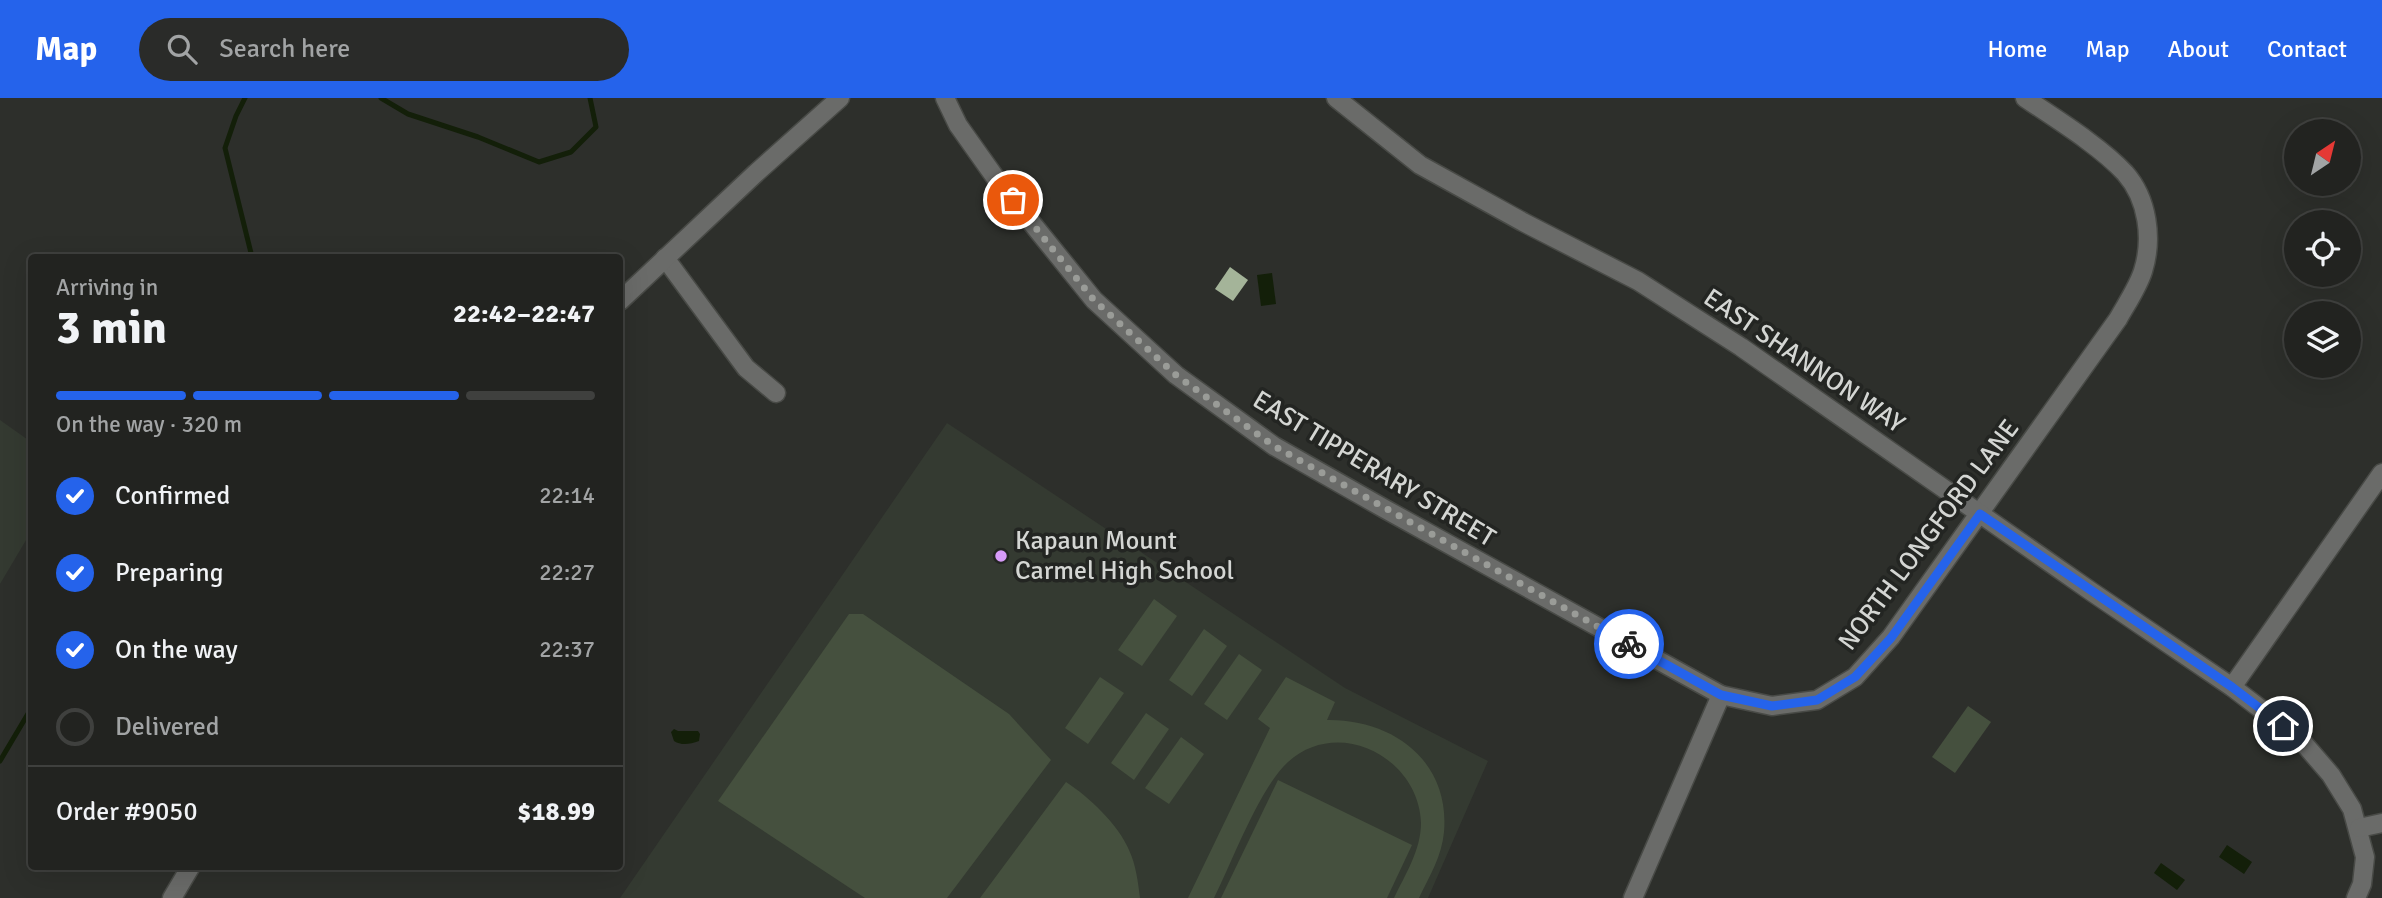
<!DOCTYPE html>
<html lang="en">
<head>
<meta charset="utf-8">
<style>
	body { margin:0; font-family:Signika,sans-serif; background:#2a2b29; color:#f1f3f6; height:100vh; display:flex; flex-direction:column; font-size:26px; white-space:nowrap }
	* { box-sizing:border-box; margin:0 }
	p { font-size:23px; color:#a2a4a5 }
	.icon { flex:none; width:38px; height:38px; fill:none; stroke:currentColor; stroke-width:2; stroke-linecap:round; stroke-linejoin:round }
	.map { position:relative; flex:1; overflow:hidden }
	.panel { position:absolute; left:28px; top:156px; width:595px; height:616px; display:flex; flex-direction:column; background:#222320; border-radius:7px; box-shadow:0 7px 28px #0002,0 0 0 2px #3f403e }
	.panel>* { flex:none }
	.needle { width:46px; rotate:35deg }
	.controls { position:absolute; left:2284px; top:21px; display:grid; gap:14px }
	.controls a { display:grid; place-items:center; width:77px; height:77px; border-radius:50%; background:#222320; box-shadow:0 7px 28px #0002,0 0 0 2px #3f403e; font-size:35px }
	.pin { position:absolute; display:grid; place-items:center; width:60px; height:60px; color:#fff; margin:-30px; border:4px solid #fff; border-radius:50%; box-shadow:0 2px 7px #0007 }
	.courier { position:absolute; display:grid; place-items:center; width:70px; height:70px; margin:-35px; border:5px solid #2563eb; border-radius:50%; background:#fff; color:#222; box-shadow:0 2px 9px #0007 }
	.head em { font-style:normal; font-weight:800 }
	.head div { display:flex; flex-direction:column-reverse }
	.head { display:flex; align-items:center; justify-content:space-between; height:119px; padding:0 28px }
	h1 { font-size:46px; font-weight:800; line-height:52px }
	.bar { display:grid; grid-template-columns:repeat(4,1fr); gap:10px 7px; align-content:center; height:84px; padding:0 28px }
	.bar i { height:9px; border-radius:5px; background:#3f403e }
	.bar .selected { background:#2563eb }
	.bar p { grid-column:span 4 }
	.line { display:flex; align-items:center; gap:18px; padding:0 28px; border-top:2px solid #3f403e }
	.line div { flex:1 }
	ol { padding:0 28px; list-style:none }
	li { display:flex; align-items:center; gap:21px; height:77px }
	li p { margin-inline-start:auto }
	li .icon { padding:7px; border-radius:50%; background:#2563eb; color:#fff; stroke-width:4 }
	li:last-child { color:#a2a4a5 }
	li i { width:38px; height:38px; border:4px solid #3f403e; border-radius:50% }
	header { display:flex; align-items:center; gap:42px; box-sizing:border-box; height:98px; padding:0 35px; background:#2563eb; color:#fff }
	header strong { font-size:33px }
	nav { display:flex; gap:38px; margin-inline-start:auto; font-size:24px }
	.search { width:490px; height:63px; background:#2a2b29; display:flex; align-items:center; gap:18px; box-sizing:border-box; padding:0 24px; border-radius:38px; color:#a2a4a5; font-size:26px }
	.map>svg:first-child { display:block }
	.built { fill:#343a31 }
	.green { fill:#45503e }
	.water { fill:#131f09 }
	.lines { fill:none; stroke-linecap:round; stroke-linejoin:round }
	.stream { stroke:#131f09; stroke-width:5 }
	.building { fill:#a4b499 }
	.minor-casing { stroke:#484a46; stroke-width:21 }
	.minor { stroke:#6a6b69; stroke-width:18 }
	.done { stroke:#9a9c98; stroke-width:7; stroke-dasharray:0 12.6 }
	.route { stroke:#2563eb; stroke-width:9 }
	.poi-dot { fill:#d79bf9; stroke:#232522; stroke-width:2.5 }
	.labels { text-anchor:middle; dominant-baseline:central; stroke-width:7; stroke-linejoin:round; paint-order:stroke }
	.street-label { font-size:26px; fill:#d4d6d3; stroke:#232522 }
	.poi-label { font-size:26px; fill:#d4d6d3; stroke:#232522; text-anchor:start }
</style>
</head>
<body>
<header>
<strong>Map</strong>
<div class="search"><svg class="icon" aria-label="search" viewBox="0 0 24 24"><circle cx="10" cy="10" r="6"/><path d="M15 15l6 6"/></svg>Search here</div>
<nav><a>Home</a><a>Map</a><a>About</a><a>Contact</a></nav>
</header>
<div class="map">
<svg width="2382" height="800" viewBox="0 0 2382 800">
	<rect width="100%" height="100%" fill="#2d2f2b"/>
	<!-- built -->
	<g class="built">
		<path d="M0 322 31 344 32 432 0 486Z"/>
		<path d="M947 325 1345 590 1488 663 1428 800H620Z"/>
	</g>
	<!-- green -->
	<g class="green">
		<path d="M1154 501 1177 518 1142 568 1118 552Z"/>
		<path d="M849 516H863L1009 616 1051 662 947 800H865L718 703Z"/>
		<path d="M1204 531 1227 548 1192 598 1169 582Z"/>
		<path d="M1239 556 1262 572 1227 622 1204 606Z"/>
		<path d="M1100 579 1124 595 1088 646 1065 630Z"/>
		<path d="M1286 579 1335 604 1327 622C1393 621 1450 663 1444 734 1442 758 1429 779 1419 800H1394C1405 777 1421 752 1421 725 1419 660 1339 618 1288 664 1260 689 1232 764 1214 800H1188L1270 630 1258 621Z"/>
		<path d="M1968 608 1991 624 1955 675 1932 659Z"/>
		<path d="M1146 615 1169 631 1134 682 1111 665Z"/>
		<path d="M1181 639 1204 656 1169 706 1145 690Z"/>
		<path d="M1278 682 1412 747 1387 800H1221Z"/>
		<path d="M1066 684C1089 699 1118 726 1129 752 1136 767 1138 784 1140 800H980Z"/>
	</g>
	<!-- water -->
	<g class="water">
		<path d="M1272 175 1276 206 1261 208 1257 177Z"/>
		<path d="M674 631 678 633H698L700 636 699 643C690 646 682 648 674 643L671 634Z"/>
		<path d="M2227 747 2252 764 2244 776 2219 759Z"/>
		<path d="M2161 765 2185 782 2177 792 2154 775Z"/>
	</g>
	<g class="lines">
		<!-- stream -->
		<g class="stream">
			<path d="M245 0 236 18 225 50 252 159"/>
			<path d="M381 0 408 16 478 39 539 64 571 54 596 29 590 0"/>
			<path d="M0 663 32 609"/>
		</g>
	</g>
	<!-- building -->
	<path class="building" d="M1230 169 1248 182 1233 203 1215 191Z"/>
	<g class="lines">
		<!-- minor casing -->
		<g class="minor-casing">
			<g id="minor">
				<path d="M945 0 958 27 997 82 1094 202 1176 277 1274 348 1385 411 1721 597 1772 608 1817 602 1855 579 1891 539 2118 221C2127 205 2138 189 2143 173 2153 141 2148 101 2125 75 2100 48 2056 21 2025 0"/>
				<path d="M1336 0 1420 67 1523 124 1638 183 1741 249 2092 494 2232 589 2300 641 2331 677 2352 711 2365 759 2362 786 2356 800"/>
				<path d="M665 160 746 270 776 295"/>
				<path d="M620 203 756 75 840 0"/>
				<path d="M2232 589 2382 375"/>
				<path d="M2359 730 2382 725"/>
				<path d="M172 800 191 768"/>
				<path d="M1633 800 1721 597"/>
			</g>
		</g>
		<!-- minor -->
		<use href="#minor" class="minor"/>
	</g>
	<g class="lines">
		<!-- done -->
		<path class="done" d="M1013 102 1094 202 1176 277 1274 348 1629 546"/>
		<!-- route -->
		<path class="route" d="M1629 546 1721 597 1772 608 1817 602 1855 579 1891 540 1980 416 2232 589 2283 628"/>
	</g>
	<!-- markers -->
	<circle class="poi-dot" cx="1001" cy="458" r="7"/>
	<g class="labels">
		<!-- street labels -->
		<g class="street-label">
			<text transform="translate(1804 263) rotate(34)">EAST SHANNON WAY</text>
			<text transform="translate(1374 371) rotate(31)">EAST TIPPERARY STREET</text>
			<text transform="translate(1929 437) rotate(-53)">NORTH LONGFORD LANE</text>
		</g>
		<!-- poi labels -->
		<g class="poi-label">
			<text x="1015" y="443">Kapaun Mount<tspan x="1015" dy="30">Carmel High School</tspan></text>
		</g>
	</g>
</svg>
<div class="controls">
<a><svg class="needle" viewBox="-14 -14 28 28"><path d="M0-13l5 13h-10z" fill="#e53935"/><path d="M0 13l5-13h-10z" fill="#a2a4a5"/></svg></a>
<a><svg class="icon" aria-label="locate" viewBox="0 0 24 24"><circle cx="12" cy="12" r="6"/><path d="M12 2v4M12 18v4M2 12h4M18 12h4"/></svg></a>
<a><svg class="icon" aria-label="layers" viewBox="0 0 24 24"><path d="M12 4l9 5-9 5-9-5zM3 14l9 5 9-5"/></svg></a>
</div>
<div class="pin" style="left:1013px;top:102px;background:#ea580c"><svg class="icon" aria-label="bag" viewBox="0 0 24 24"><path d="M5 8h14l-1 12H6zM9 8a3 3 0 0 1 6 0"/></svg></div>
<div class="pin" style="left:2283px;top:628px;background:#1f2937"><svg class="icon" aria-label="home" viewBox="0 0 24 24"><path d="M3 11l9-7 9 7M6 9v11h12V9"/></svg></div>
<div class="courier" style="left:1629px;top:546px"><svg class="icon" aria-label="bike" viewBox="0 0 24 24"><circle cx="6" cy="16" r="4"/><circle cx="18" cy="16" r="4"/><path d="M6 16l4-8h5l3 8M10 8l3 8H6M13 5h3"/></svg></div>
<section class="panel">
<div class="head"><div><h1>3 min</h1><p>Arriving in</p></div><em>22:42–22:47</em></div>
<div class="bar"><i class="selected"></i><i class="selected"></i><i class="selected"></i><i></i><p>On the way · 320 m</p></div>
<ol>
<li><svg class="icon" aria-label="check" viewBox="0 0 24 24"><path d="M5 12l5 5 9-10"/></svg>Confirmed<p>22:14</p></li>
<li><svg class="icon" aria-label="check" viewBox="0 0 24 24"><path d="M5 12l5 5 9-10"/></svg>Preparing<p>22:27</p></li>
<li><svg class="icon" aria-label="check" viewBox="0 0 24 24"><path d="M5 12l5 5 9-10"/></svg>On the way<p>22:37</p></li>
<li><i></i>Delivered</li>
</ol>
<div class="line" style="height:91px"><div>Order #9050</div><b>$18.99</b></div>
</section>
</div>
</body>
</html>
